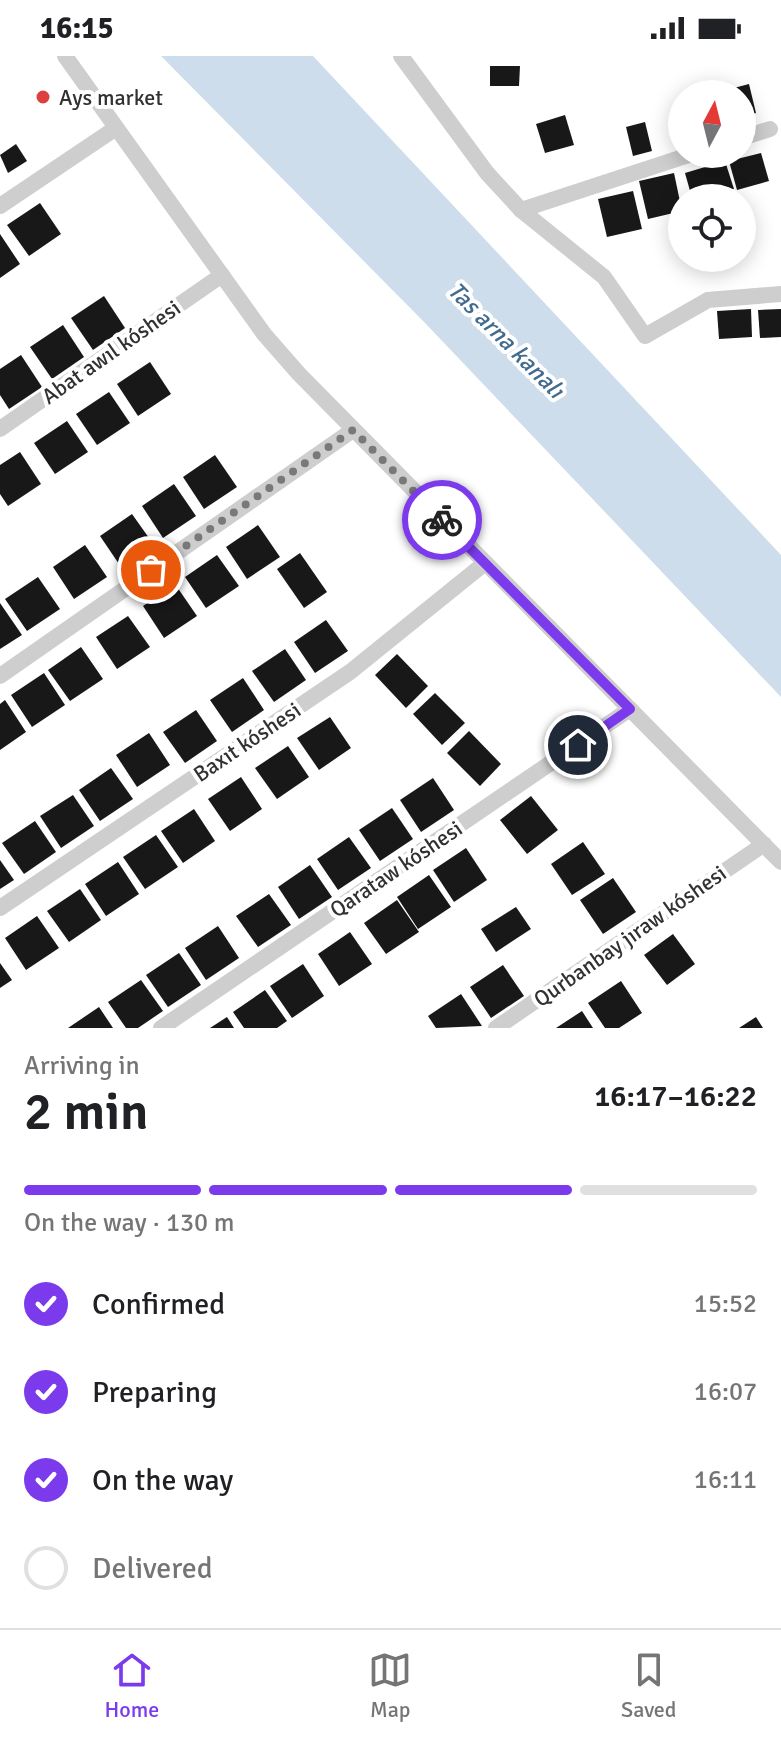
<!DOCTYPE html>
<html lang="en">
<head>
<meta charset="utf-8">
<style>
	body { margin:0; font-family:Signika,sans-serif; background:#f2f2f2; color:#202124; height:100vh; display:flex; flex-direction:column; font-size:30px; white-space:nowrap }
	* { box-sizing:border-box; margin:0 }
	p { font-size:26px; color:#757577 }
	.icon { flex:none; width:44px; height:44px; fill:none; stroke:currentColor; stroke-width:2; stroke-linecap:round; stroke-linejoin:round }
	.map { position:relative; height:972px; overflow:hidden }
	.side { display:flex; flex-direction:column; background:#fff; flex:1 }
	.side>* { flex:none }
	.needle { width:52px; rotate:7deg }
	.controls { position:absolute; left:668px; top:24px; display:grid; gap:16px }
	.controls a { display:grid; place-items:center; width:88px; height:88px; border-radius:50%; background:#fff; box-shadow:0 4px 20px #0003; font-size:40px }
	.pin { position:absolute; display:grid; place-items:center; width:68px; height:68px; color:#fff; margin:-34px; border:4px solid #fff; border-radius:50%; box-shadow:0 2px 8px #0007 }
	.courier { position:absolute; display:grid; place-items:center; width:80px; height:80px; margin:-40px; border:6px solid #7c3aed; border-radius:50%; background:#fff; color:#222; box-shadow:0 2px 10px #0007 }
	.head em { font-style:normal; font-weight:600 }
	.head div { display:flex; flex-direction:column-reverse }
	.head { display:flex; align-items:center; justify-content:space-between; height:136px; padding:0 24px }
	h1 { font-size:52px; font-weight:600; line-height:60px }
	.bar { display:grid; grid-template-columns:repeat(4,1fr); gap:12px 8px; align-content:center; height:96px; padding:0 24px }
	.bar i { height:10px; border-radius:6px; background:#e0e0e0 }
	.bar .active { background:#7c3aed }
	.bar p { grid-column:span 4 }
	ol { padding:0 24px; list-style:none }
	li { display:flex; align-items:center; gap:24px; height:88px }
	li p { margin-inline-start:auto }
	li .icon { padding:8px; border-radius:50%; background:#7c3aed; color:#fff; stroke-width:4 }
	li:last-child { color:#757577 }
	li i { width:44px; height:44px; border:4px solid #e0e0e0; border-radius:50% }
	.status { display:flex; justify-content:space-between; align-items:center; height:56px; padding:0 40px; background:#fff; direction:ltr }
	.status svg { height:22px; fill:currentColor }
	.dock { display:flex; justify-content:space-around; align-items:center; height:112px; border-top:2px solid #e0e0e0; background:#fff; font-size:22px; color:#757577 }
	.dock a { display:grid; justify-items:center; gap:4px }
	.dock .active { color:#7c3aed }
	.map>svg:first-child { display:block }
	.water { fill:#ceddeb }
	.building { fill:#181818 }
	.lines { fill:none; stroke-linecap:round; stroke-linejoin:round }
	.minor { stroke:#cecece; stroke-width:16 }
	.done { stroke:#797979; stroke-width:8; stroke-dasharray:0 14.4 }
	.route { stroke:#7c3aed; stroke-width:10 }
	.poi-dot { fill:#dc403f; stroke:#fff; stroke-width:3 }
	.labels { text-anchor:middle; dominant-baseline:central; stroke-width:8; stroke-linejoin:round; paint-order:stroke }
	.poi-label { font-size:22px; fill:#313131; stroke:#fff; text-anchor:start }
	.street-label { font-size:22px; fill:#313131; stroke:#fff }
	.water-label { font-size:24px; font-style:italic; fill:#426b8f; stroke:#fff }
</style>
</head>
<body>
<div class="status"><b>16:15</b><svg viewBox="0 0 49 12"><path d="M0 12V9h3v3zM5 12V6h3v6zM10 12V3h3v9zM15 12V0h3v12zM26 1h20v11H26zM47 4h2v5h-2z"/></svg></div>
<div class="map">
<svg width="781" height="972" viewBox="0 0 781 972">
	<rect width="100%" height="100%" fill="#fff"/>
	<!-- water -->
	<path class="water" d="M161 0H313L781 499V641L426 268Z"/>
	<!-- building -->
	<g class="building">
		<path d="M490 10H520L519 30H490Z"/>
		<path d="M749 28 756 57 742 61V38H732L730 33Z"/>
		<path d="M565 59 574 89 545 97 536 68Z"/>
		<path d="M645 66 652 95 633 100 626 71Z"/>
		<path d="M16 88 27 105 8 117 0 99Z"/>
		<path d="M761 97 769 125 737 134 729 105Z"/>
		<path d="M725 105 734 133 692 142 685 117Z"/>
		<path d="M674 117 682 155 648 163 639 125Z"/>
		<path d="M633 135 642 173 607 181 598 143Z"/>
		<path d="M40 147 61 178 29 200 7 169Z"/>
		<path d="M0 178 20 208 0 222Z"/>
		<path d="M104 240 125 272 93 294 71 262Z"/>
		<path d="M751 253 752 281 719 283 717 255Z"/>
		<path d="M781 253V281L760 282 758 254Z"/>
		<path d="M63 269 84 301 52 323 30 291Z"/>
		<path d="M21 299 42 331 9 353 0 339V313Z"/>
		<path d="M150 306 171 338 138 360 117 328Z"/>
		<path d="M109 336 130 367 97 389 76 358Z"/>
		<path d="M67 365 88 396 55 418 34 387Z"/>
		<path d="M20 396 41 428 8 450 0 438V409Z"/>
		<path d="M215 399 237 431 204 453 183 421Z"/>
		<path d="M174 428 196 460 163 482 142 450Z"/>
		<path d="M132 458 154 489 121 511 100 480Z"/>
		<path d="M258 469 280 501 247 523 226 491Z"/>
		<path d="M85 489 107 521 74 543 53 511Z"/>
		<path d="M300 497 327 536 304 552 277 513Z"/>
		<path d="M217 499 239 530 206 552 185 521Z"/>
		<path d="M38 521 60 553 27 575 5 543Z"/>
		<path d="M175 528 197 560 164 582 143 550Z"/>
		<path d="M0 547 22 579 0 593Z"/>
		<path d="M128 560 150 591 117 613 96 581Z"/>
		<path d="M326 564 348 595 315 617 294 586Z"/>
		<path d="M81 591 103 623 70 645 48 614Z"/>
		<path d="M285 593 306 624 274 646 252 615Z"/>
		<path d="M397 598 428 630 406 652 375 619Z"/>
		<path d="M44 617 65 649 32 671 11 639Z"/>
		<path d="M243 622 264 654 232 676 210 644Z"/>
		<path d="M435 637 465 667 442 689 413 658Z"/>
		<path d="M5 644 26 676 0 694V648Z"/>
		<path d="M196 654 217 685 185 707 163 676Z"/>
		<path d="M330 661 351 692 319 714 297 682Z"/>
		<path d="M469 675 501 708 480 730 447 697Z"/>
		<path d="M149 677 170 709 137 731 116 699Z"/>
		<path d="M288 690 309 721 277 743 255 712Z"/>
		<path d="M111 712 133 743 100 765 79 734Z"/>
		<path d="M241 721 262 753 230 775 208 743Z"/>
		<path d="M433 722 454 754 421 776 400 744Z"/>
		<path d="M73 739 94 770 61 792 40 760Z"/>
		<path d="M531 740 558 774 527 798 500 764Z"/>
		<path d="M392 752 413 783 380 805 359 774Z"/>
		<path d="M194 753 215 785 183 807 161 775Z"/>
		<path d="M35 765 56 796 24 818 2 787Z"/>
		<path d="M156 779 178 811 145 833 123 801Z"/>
		<path d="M349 781 371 812 338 834 317 803Z"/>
		<path d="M583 786 605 818 572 839 551 808Z"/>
		<path d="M466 792 487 824 454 846 433 814Z"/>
		<path d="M0 804 14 824 0 833Z"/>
		<path d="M118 806 139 838 106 860 85 828Z"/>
		<path d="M310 809 332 841 299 863 278 831Z"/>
		<path d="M429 819 451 851 418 873 397 841Z"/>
		<path d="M613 822 636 856 603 878 580 844Z"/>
		<path d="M80 833 101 864 69 886 47 855Z"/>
		<path d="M269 838 291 869 258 891 236 860Z"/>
		<path d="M397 844 419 876 386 898 364 867Z"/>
		<path d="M516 851 531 873 496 896 481 873Z"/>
		<path d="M37 860 59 892 26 914 5 882Z"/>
		<path d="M218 870 239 902 206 924 185 892Z"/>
		<path d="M350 876 372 908 339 930 318 898Z"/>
		<path d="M673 878 695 908 667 929 644 899Z"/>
		<path d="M179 897 201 929 168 951 146 919Z"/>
		<path d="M0 907 12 924 0 932Z"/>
		<path d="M303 908 324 940 292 962 270 930Z"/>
		<path d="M503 909 524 940 491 962 470 931Z"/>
		<path d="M141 924 163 955 138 972H126L108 946Z"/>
		<path d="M621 925 642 957 619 972H605L588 947Z"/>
		<path d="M265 934 287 965 277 972H244L233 956Z"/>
		<path d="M461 938 482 970 436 972 428 960Z"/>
		<path d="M99 951 113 972H68Z"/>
		<path d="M582 955 593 972H556Z"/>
		<path d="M227 961 234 972H210Z"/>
		<path d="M756 961 763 972H739Z"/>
	</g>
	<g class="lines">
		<!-- minor -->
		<g class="minor">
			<path d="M65 0 264 278 299 318 781 806"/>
			<path d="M401 0 487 117 521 154 604 221 645 280 708 244 781 238"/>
			<path d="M742 82 770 73"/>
			<path d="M0 150 116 72"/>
			<path d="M521 154 692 98"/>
			<path d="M0 373 222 219"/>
			<path d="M0 620 353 374"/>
			<path d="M0 852 350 616 485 507"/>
			<path d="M161 972 630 653"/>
			<path d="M496 972 764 788"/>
		</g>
	</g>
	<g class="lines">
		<!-- done -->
		<path class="done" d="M151 514 353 374 442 464"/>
		<!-- route -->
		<path class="route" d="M442 464 630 653 578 689"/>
	</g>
	<!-- markers -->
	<circle class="poi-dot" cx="43" cy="41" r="8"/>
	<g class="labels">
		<!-- poi labels -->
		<g class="poi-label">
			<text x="59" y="41">Ays market</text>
		</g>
		<!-- street labels -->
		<g class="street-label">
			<text transform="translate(111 296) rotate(-35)">Abat awıl kóshesi</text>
			<text transform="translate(247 686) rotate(-34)">Baxıt kóshesi</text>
			<text transform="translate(396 813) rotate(-34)">Qarataw kóshesi</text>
			<text transform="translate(630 880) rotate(-35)">Qurbanbay jıraw kóshesi</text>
		</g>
		<!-- water labels -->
		<g class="water-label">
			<text transform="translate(506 284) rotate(45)">Tas arna kanalı</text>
		</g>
	</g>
</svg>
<div class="controls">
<a><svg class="needle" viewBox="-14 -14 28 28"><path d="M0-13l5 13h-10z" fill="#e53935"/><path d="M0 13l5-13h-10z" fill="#757577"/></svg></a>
<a><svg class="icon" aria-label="locate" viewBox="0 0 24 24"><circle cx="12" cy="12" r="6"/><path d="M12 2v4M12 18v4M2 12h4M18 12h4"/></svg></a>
</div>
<div class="pin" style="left:151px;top:514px;background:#ea580c"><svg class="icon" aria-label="bag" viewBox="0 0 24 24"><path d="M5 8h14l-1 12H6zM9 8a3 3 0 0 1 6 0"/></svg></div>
<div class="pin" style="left:578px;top:689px;background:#1f2937"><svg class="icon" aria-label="home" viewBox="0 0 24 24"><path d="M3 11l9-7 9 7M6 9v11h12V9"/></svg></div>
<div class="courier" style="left:442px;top:464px"><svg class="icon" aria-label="bike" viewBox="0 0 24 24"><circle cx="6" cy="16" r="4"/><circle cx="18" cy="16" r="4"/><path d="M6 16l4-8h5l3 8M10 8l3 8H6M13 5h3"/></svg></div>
</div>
<section class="side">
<div class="head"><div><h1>2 min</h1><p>Arriving in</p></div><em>16:17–16:22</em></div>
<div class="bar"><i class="active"></i><i class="active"></i><i class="active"></i><i></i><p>On the way · 130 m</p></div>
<ol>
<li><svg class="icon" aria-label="check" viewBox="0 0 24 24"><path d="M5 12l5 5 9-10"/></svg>Confirmed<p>15:52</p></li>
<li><svg class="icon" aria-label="check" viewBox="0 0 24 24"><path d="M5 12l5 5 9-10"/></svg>Preparing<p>16:07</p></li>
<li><svg class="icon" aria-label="check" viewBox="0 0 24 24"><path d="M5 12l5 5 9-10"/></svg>On the way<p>16:11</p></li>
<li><i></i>Delivered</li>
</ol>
</section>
<nav class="dock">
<a class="active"><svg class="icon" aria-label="home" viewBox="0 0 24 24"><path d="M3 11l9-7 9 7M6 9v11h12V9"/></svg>Home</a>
<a><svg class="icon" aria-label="map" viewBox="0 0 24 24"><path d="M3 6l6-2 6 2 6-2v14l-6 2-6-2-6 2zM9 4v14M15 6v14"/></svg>Map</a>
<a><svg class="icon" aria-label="saved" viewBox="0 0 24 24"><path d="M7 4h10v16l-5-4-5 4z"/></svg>Saved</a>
</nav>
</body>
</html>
